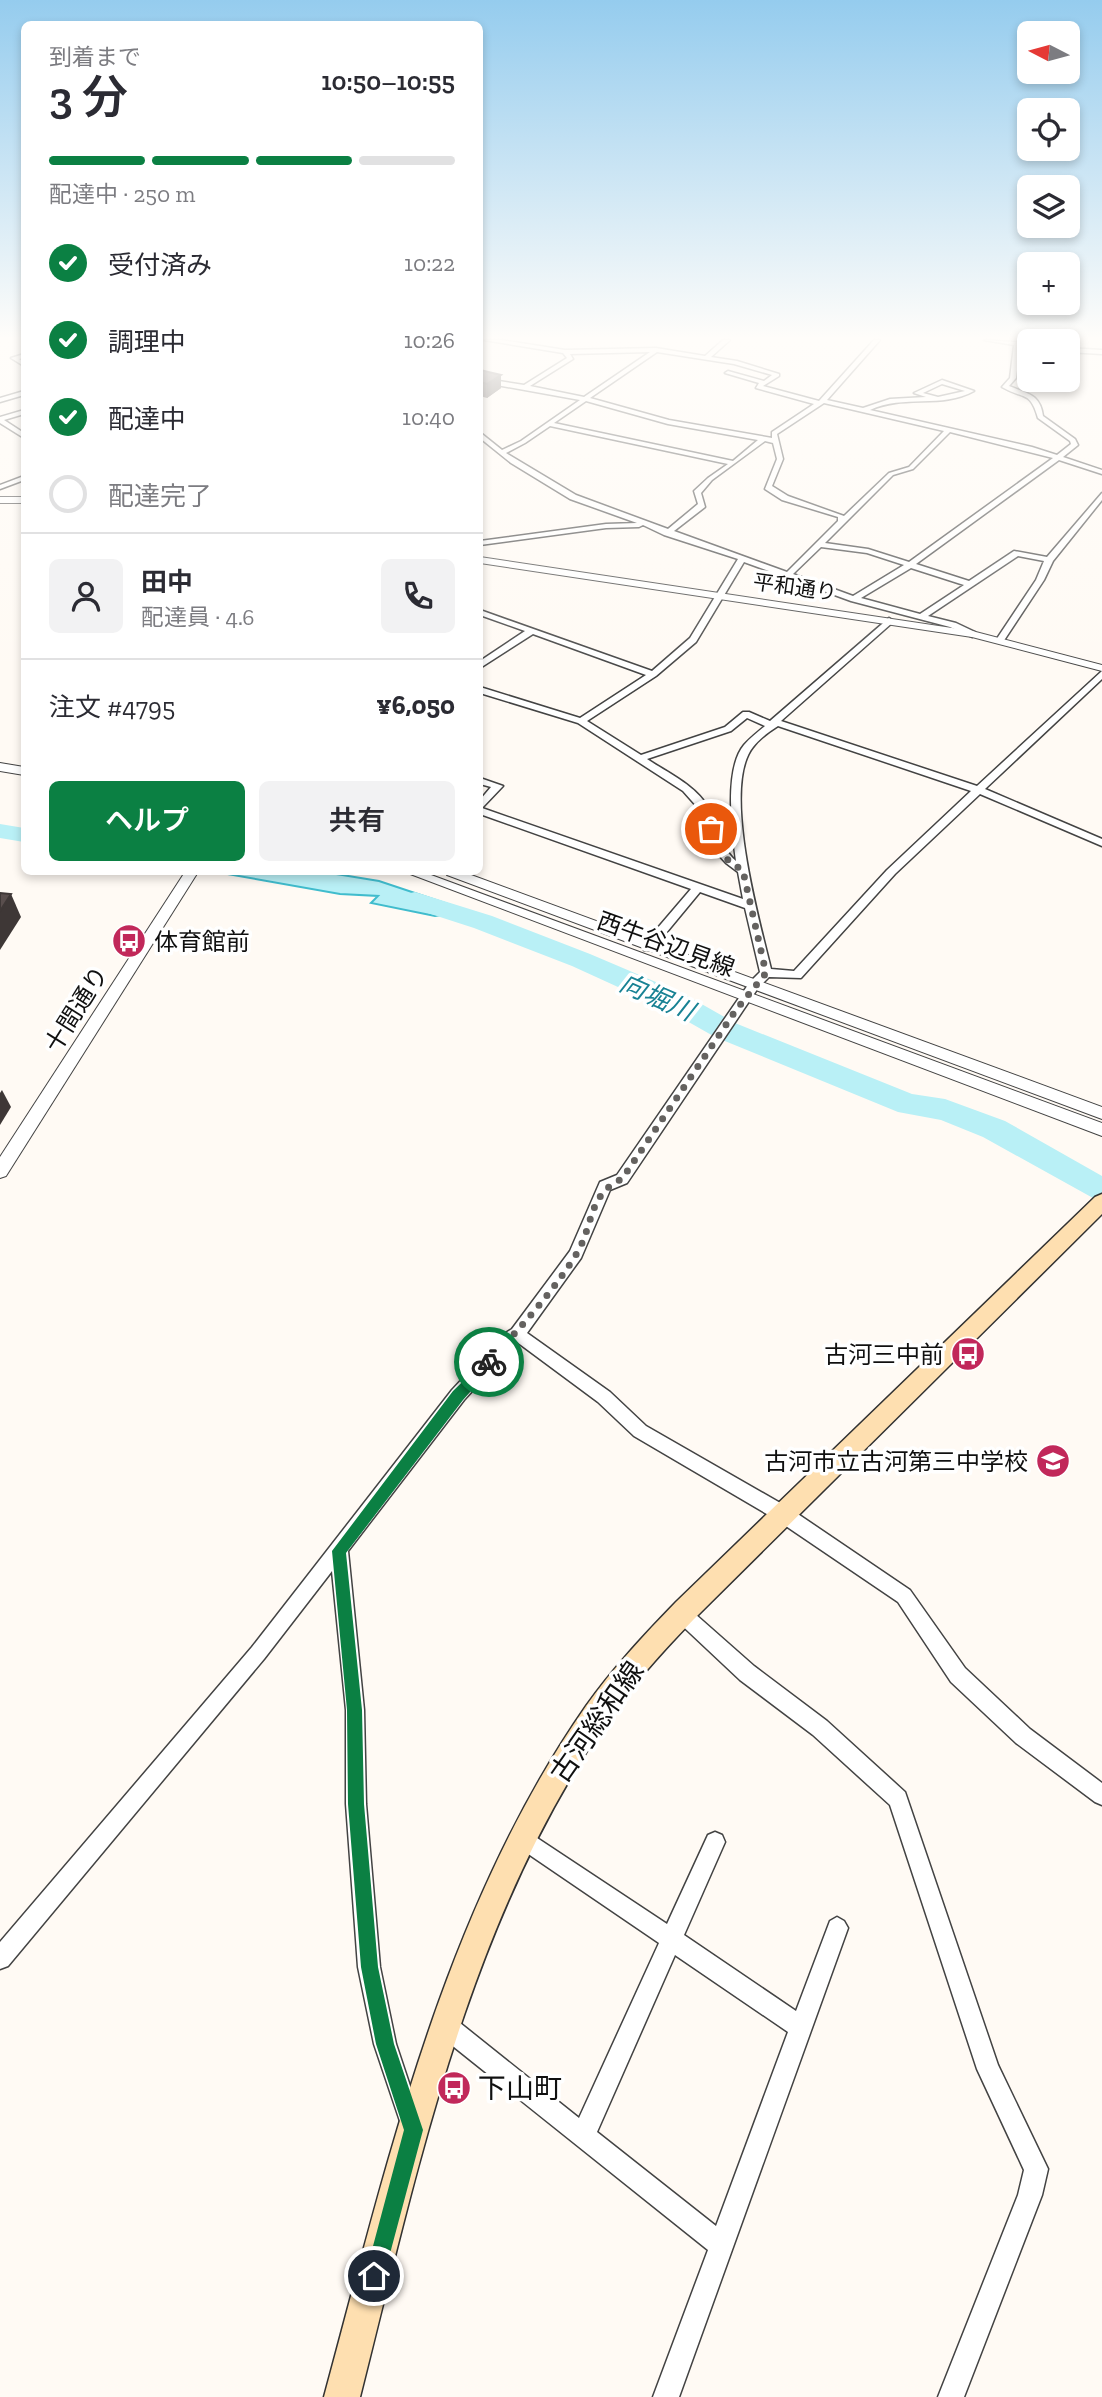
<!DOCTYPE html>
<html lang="ja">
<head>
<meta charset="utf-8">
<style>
	body { margin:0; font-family:"Zilla Slab","Noto Sans JP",serif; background:#f2f2f3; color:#2b2b33; height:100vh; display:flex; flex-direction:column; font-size:26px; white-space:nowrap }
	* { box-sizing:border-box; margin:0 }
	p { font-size:23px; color:#7c7c81 }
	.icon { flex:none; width:38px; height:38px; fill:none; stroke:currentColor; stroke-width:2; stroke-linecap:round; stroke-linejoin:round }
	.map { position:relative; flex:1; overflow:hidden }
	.panel { position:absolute; left:21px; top:21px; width:462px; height:854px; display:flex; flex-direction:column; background:#fff; border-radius:10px; box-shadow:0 4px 10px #0003 }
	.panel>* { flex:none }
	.needle { width:46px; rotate:276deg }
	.buttons { position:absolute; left:1017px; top:21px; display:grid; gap:14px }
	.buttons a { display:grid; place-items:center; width:63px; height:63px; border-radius:10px; background:#fff; box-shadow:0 4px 10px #0003; font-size:35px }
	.pin { position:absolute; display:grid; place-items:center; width:60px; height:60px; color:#fff; margin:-30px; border:4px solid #fff; border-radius:50%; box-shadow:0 2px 7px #0007 }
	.courier { position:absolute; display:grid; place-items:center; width:70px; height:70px; margin:-35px; border:5px solid #0b8043; border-radius:50%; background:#fff; color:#222; box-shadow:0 2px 9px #0007 }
	.overview em { font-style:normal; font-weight:600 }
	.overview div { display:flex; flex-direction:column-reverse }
	.overview { display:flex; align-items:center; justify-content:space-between; height:119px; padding:0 28px }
	h1 { font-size:46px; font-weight:600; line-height:52px }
	.bar { display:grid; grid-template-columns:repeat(4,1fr); gap:10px 7px; align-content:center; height:84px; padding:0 28px }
	.bar i { height:9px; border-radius:5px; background:#e1e1e2 }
	.bar .current { background:#0b8043 }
	.bar p { grid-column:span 4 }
	.line { display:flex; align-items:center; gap:18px; padding:0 28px; border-top:2px solid #e1e1e2 }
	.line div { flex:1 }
	.round { display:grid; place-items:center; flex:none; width:74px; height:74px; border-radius:10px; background:#f2f2f3 }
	ol { padding:0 28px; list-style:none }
	li { display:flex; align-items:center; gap:21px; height:77px }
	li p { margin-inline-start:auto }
	li .icon { padding:7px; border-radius:50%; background:#0b8043; color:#fff; stroke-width:4 }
	li:last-child { color:#7c7c81 }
	li i { width:38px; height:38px; border:4px solid #e1e1e2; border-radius:50% }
	.cta { display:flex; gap:14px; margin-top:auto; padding:14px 28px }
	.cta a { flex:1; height:80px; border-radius:10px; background:#0b8043; color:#fff; font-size:28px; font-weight:600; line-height:80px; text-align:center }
	.cta a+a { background:#f2f2f3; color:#2b2b33 }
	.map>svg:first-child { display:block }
	.water { fill:#b9f0f6; stroke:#40bccd; stroke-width:2 }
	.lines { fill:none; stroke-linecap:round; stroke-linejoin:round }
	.river { fill:#b9f0f6; fill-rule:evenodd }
	.minor-casing { stroke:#434343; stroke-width:3 }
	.tertiary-casing { stroke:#434343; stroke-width:2 }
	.secondary-casing { stroke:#323232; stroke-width:3 }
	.minor { fill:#fff; fill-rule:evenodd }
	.tertiary { fill:#fff; fill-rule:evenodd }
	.secondary { fill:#fedfb0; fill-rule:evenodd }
	.wall { fill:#4d4342 }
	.shaded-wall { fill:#3e3736 }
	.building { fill:#594e4d; stroke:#3e3736; stroke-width:2 }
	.route { fill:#0b8043 }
	.done { stroke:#646260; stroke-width:7; stroke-dasharray:0 12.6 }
	.labels { text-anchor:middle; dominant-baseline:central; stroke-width:7; stroke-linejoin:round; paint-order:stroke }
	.far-street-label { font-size:21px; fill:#101010; stroke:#fff }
	.poi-label { font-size:24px; fill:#101010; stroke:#fff; text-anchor:end }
	.street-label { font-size:24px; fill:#101010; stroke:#fff }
	.water-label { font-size:26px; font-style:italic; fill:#188294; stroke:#fff }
	.near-street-label { font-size:28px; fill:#101010; stroke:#fff }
	.near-poi-label { font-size:28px; fill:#101010; stroke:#fff; text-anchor:start }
</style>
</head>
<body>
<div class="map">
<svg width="1102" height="2397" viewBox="0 0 1102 2397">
	<rect width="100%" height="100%" fill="#fffaf4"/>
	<!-- water -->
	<path class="water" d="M216 872H324L379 881 454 906 455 913 435 916 371 903 378 896 340 894Z"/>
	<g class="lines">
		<!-- river -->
		<g class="river">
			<path d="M0 824 24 828V842L0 838Z"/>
			<path d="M415 892 492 916 590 954 684 994 735 1023 912 1094 945 1099 1005 1121 1102 1176V1203L983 1137 941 1120 898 1112 715 1037 664 1008 572 966 474 928 406 906 402 900 406 894Z"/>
		</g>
		<!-- minor casing -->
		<g class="minor-casing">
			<g id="minor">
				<path d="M484 340H501L565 350 656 348 705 356 723 340H730L711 357 737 361 779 374V376L763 386 819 401 874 340H880L827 400 863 408 890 399 926 397 914 393 942 380 974 391C942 409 904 394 870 410L1032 447 1057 455 1071 444 1070 441 1038 418C1030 390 1024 400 1002 387L1010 378 1014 345 984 340 1029 343V347L1020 346 1016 378 1009 386C1028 394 1040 394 1043 416L1075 439 1078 445 1063 457 1102 470V474L1059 460 916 564 969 581 1014 551 1047 557 1102 493V500L1053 561 1044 580 1003 642 996 640 1036 580 1044 561 1018 556 928 616 956 623 975 632 976 634 972 637 950 627 851 601 744 562 696 642 656 676 587 721 641 755 725 727 743 712H749L770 721 889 618 893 621 892 623 781 721 977 786 1102 671V679L985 789 1102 839V846L980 794 895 874 801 978 769 977 758 988 627 1183 610 1190 581 1258 527 1333 610 1392 646 1426 789 1508 910 1590 965 1668 1030 1729 1102 1783V1805L1095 1802 1016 1743 951 1682 898 1602 777 1520 634 1436 598 1402 517 1342 464 1400 348 1551 364 1710 366 1804 380 1967 396 2044 422 2122 419 2130 411 2133 403 2130 374 2044 358 1967 346 1804V1710L332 1571 264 1659 8 1966 0 1969V1942L252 1647 452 1390 504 1334 512 1329 570 1251 600 1182 617 1175 750 982 760 972 745 908 700 892 652 950H644V944L691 889 480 814V800L491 787 480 784V778L503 786 482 808 743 899 738 872 726 863 715 851 699 809 683 791 578 723 480 693V687L580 718 646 675 533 634 480 668V661L525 631 480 615V610L652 671 690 638 738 559 664 535 643 525 639 527 606 528 480 545V541L606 524 637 523 570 499 511 463 480 438V433L482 434 502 450 521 441 580 400 480 382V378L524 385 567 358 563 353ZM650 352 584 397 530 386 573 359 570 354ZM657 352 734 364 772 375 764 381 728 371 725 373 759 383 756 388 814 404 772 432V438L669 420 590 398ZM942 384 965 391 938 397 923 393ZM586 401 668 424 758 440 733 461 554 423ZM824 403 944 431 909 467 889 473 844 516 788 496 772 486 783 459 777 434ZM550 426 728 464 708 478 694 491 698 504 668 529 576 495 506 453 525 443ZM950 432 1053 458 909 562 868 549 825 543 893 475 913 469ZM765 441 773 443 777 459 765 489 782 500 838 517V521L787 572 674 531 705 507 701 493 712 480ZM821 547 867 553 904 565 853 596 793 574ZM911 568 964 585 920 614 861 598ZM747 718 765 726C758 732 750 738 744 745 724 769 732 831 736 861 719 846 718 826 708 807 695 785 668 773 647 759L731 731ZM778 726 971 791 887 870 794 971 771 969C760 923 721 787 753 747 759 739 770 731 778 726Z"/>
				<path d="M1068 348 1102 350V354L1068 352Z"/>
				<path d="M24 354V358L19 359 24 362V366L11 358Z"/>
				<path d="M24 391V395L0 402V398Z"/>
				<path d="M24 410V414L4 420 24 433V438L0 423V417Z"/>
				<path d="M24 476V480L0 489V485Z"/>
				<path d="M680 1603 686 1606 754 1666 827 1721 905 1792 998 2065 1048 2169 1042 2195 964 2397H938L1018 2195 1024 2170 977 2069 890 1805 813 1735 740 1680 674 1618 671 1612 674 1606Z"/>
				<path d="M525 1830 667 1924 708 1835 715 1832 722 1835 725 1842 684 1935 796 2011 830 1921 837 1917 844 1921 848 1928 679 2397H653L708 2250 439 2035 436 2027 439 2019 447 2016 455 2019 579 2118 659 1943 518 1847 515 1840 518 1833ZM675 1955 788 2032 716 2226 597 2132Z"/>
			</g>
		</g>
		<!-- tertiary casing -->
		<g class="tertiary-casing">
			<g id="tertiary">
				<rect x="0" y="497" width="24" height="6"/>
				<path d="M480 557 972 631 1102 665V671L972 637 480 563Z"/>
				<path d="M0 763 24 767V775L0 771Z"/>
				<path d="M185 872H198L6 1176 0 1178V1157Z"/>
				<path d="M405 872H423L1102 1123V1136Z"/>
				<path d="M446 872H463L1102 1107V1119L447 875Z"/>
			</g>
		</g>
		<!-- secondary casing -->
		<g class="secondary-casing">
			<path id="secondary" d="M1102 1194V1214L694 1619C662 1652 631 1686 605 1724 468 1923 418 2167 360 2397H324C388 2161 444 1910 586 1706 613 1668 644 1635 676 1602L1095 1197Z"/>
		</g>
		<!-- minor -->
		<use href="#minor" class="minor"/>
		<!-- tertiary -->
		<use href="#tertiary" class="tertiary"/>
		<!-- secondary -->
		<use href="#secondary" class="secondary"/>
	</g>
	<!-- wall -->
	<path class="wall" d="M480 370 501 388 487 398 480 396Z"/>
	<!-- shaded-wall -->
	<g class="shaded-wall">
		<path d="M501 375V388L487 398V384Z"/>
		<path d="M11 894 21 917 0 950V911Z"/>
		<path d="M2 1090 11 1107 0 1125V1093Z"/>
	</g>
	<!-- building -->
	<g class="building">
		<path d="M480 370 501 375 487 384 480 382Z"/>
		<path d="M0 893 11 894 0 911Z"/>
	</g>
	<!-- sky -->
	<linearGradient id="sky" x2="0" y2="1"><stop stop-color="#95ccee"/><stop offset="0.5" stop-color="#fffdfa"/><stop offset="1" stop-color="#fffdfa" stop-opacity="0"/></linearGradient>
	<rect width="1102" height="676" fill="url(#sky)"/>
	<!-- route -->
	<path class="route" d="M489 1356 495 1362 493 1366 463 1400 346 1553 362 1710 364 1804 378 1967 394 2044 423 2130 384 2276 382 2283 374 2286 367 2283 365 2276 404 2130 376 2044 361 1967 348 1804 347 1710 332 1551 453 1391Z"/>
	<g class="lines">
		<!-- done -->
		<path class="done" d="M489 1362C520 1327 552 1294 577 1253 594 1224 588 1194 622 1179L736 1010 766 973 743 871 720 854 711 829"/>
	</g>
	<!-- icons -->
	<defs>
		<g id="bus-disc" transform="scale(1.75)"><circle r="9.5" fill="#c1285a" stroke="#fff"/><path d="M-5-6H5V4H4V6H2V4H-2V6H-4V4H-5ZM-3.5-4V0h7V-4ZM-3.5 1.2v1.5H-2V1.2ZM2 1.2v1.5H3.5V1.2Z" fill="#fff"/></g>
		<g id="school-disc" transform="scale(1.75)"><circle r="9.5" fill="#c1285a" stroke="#fff"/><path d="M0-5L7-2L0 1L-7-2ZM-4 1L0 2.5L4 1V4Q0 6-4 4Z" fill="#fff"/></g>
	</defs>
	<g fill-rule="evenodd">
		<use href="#bus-disc" x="129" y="941"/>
		<use href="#bus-disc" x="968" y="1354"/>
		<use href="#school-disc" x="1053" y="1461"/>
		<use href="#bus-disc" x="454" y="2088"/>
	</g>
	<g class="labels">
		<!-- far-street labels -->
		<g class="far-street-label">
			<text transform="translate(795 587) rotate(8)">平和通り</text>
		</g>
		<!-- poi labels -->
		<g class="poi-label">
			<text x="154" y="941" text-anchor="start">体育館前</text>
			<text x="944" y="1354">古河三中前</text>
			<text x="1028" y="1461">古河市立古河第三中学校</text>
		</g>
		<!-- street labels -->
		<g class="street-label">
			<text transform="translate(666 944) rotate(20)">西牛谷辺見線</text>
			<text transform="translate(76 1009) rotate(-58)">十間通り</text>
		</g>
		<!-- water labels -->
		<g class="water-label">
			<text transform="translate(657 997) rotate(24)">向堀川</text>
		</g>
		<!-- near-street labels -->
		<g class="near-street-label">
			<text transform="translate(597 1722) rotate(-55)">古河総和線</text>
		</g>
		<!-- near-poi labels -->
		<g class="near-poi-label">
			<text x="478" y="2088">下山町</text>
		</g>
	</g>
</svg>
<div class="buttons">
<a><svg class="needle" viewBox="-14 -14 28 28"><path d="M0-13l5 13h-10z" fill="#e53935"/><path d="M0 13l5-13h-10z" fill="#7c7c81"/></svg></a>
<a><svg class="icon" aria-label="locate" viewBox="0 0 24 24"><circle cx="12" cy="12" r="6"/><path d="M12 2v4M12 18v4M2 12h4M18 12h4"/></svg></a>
<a><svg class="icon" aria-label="layers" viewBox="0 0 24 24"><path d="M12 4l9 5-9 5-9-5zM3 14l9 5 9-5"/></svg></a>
<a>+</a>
<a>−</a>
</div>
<div class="pin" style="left:711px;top:829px;background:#ea580c"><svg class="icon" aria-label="bag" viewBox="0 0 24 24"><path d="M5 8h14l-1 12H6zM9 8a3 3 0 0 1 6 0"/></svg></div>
<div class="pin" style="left:374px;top:2276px;background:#1f2937"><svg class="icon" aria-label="home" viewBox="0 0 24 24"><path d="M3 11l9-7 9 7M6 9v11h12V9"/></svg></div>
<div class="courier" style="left:489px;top:1362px"><svg class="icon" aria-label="bike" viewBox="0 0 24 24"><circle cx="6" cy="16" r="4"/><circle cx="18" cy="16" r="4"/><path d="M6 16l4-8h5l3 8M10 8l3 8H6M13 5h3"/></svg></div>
<section class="panel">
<div class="overview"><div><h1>3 分</h1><p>到着まで</p></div><em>10:50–10:55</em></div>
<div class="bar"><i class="current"></i><i class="current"></i><i class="current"></i><i></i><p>配達中 · 250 m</p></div>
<ol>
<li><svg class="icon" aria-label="check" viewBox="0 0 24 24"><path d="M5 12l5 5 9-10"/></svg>受付済み<p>10:22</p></li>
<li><svg class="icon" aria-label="check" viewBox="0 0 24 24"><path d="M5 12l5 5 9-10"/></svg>調理中<p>10:26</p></li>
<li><svg class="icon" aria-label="check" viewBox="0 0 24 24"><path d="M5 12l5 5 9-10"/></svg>配達中<p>10:40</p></li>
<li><i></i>配達完了</li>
</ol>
<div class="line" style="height:126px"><a class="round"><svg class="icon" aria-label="person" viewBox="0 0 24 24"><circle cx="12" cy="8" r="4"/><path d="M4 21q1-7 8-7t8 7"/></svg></a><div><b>田中</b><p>配達員 · 4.6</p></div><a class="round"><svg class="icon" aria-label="phone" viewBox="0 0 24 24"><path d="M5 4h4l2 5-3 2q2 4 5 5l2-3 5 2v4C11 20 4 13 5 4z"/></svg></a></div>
<div class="line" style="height:91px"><div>注文 #4795</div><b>¥6,050</b></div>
<div class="cta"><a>ヘルプ</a><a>共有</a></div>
</section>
</div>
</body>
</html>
